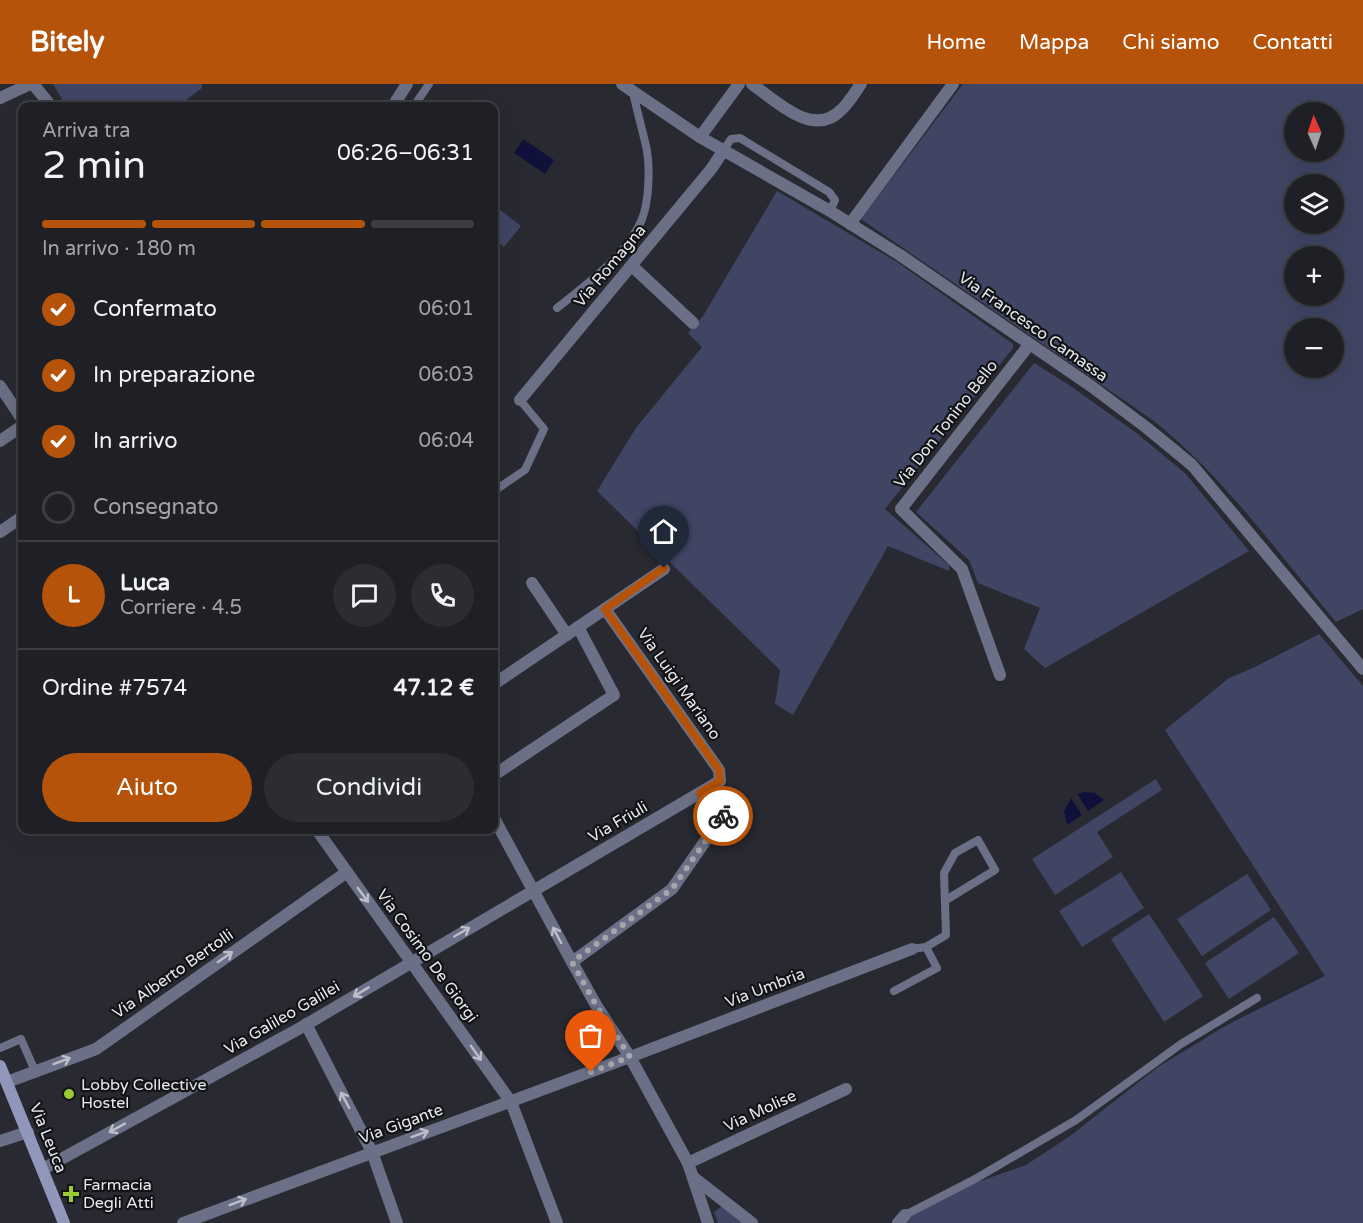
<!DOCTYPE html>
<html lang="it">
<head>
<meta charset="utf-8">
<style>
	body { margin:0; font-family:"Varela Round",sans-serif; background:#2c2d32; color:#f1f3f6; height:100vh; display:flex; flex-direction:column; font-size:22px; white-space:nowrap }
	* { box-sizing:border-box; margin:0 }
	p { font-size:20px; color:#a1a3a7 }
	.icon { flex:none; width:33px; height:33px; fill:none; stroke:currentColor; stroke-width:2; stroke-linecap:round; stroke-linejoin:round }
	.map { position:relative; flex:1; overflow:hidden }
	.drawer { position:absolute; left:18px; top:18px; width:480px; height:732px; display:flex; flex-direction:column; background:#1f2025; border-radius:12px; box-shadow:0 6px 24px #0002,0 0 0 2px #3c3e42 }
	.drawer>* { flex:none }
	.needle { width:39px; rotate:357deg }
	.buttons { position:absolute; left:1284px; top:18px; display:grid; gap:12px }
	.buttons a { display:grid; place-items:center; width:60px; height:60px; border-radius:50%; background:#1f2025; box-shadow:0 6px 24px #0002,0 0 0 2px #3c3e42; font-size:30px }
	.pin { position:absolute; display:grid; place-items:center; width:51px; height:51px; color:#fff; margin:-62px -26px; border-radius:50% 50% 50% 0; rotate:-45deg; box-shadow:0 0 6px #0007 }
	.pin .icon { rotate:45deg }
	.courier { position:absolute; display:grid; place-items:center; width:60px; height:60px; margin:-30px; border:4px solid #b45309; border-radius:50%; background:#fff; color:#222; box-shadow:0 2px 8px #0007 }
	.head em { font-style:normal; font-weight:600 }
	.head div { display:flex; flex-direction:column-reverse }
	.head { display:flex; align-items:center; justify-content:space-between; height:102px; padding:0 24px }
	h1 { font-size:39px; font-weight:600; line-height:45px }
	.bar { display:grid; grid-template-columns:repeat(4,1fr); gap:9px 6px; align-content:center; height:72px; padding:0 24px }
	.bar i { height:8px; border-radius:4px; background:#3c3e42 }
	.bar .on { background:#b45309 }
	.bar p { grid-column:span 4 }
	.line { display:flex; align-items:center; gap:15px; padding:0 24px; border-top:2px solid #3c3e42 }
	.line div { flex:1 }
	.round { display:grid; place-items:center; flex:none; width:63px; height:63px; border-radius:32px; background:#2c2d32 }
	ol { padding:0 24px; list-style:none }
	li { display:flex; align-items:center; gap:18px; height:66px }
	li p { margin-inline-start:auto }
	li .icon { padding:6px; border-radius:50%; background:#b45309; color:#fff; stroke-width:4 }
	li:last-child { color:#a1a3a7 }
	li i { width:33px; height:33px; border:3px solid #3c3e42; border-radius:50% }
	.primary-button { display:flex; gap:12px; margin-top:auto; padding:12px 24px }
	.primary-button a { flex:1; height:69px; border-radius:36px; background:#b45309; color:#fff; font-size:24px; font-weight:600; line-height:69px; text-align:center }
	.primary-button a+a { background:#2c2d32; color:#f1f3f6 }
	header { display:flex; align-items:center; gap:36px; box-sizing:border-box; height:84px; padding:0 30px; background:#b45309; color:#fff }
	header strong { font-size:28px }
	nav { display:flex; gap:33px; margin-inline-start:auto; font-size:21px }
	.map>svg:first-child { display:block }
	.green { fill:#404564; fill-rule:evenodd }
	.water { fill:#10113b }
	.lines { fill:none; stroke-linecap:round; stroke-linejoin:round }
	.service { stroke:#6b7086; stroke-width:8 }
	.minor { stroke:#6b7086; stroke-width:12 }
	.tertiary { stroke:#6b7086; stroke-width:12 }
	.secondary { stroke:#9097bb; stroke-width:12 }
	.oneway { stroke:#bcbfc9 }
	.done { stroke:#a5a6ab; stroke-width:6; stroke-dasharray:0 10.8 }
	.route { stroke:#b45309; stroke-width:8 }
	.poi-dot { fill:#9bcb33; stroke:#121316; stroke-width:2 }
	.labels { text-anchor:middle; dominant-baseline:central; stroke-width:4.5; stroke-linejoin:round; paint-order:stroke }
	.street-label { font-size:16px; fill:#e8e9ed; stroke:#121316 }
	.poi-label { font-size:16px; fill:#e8e9ed; stroke:#121316; text-anchor:start }
</style>
</head>
<body>
<header>
<strong>Bitely</strong>
<nav><a>Home</a><a>Mappa</a><a>Chi siamo</a><a>Contatti</a></nav>
</header>
<div class="map">
<svg width="1363" height="1139" viewBox="0 0 1363 1139">
	<rect width="100%" height="100%" fill="#292a31"/>
	<!-- green -->
	<g class="green">
		<path d="M53 0H202V4L178 22H66Z"/>
		<path d="M963 0H1363V525L1336 538C1279 470 1223 392 1154 337L861 135ZM1294 28H1334V68H1294ZM1294 100H1334V140H1294ZM1294 172H1334V212H1294ZM1294 244H1334V284H1294Z"/>
		<path d="M777 107 897 178 1013 260V264L885 425 949 481V487L888 462 793 631 775 620 780 586 597 407 636 344 702 263 688 249 703 232Z"/>
		<path d="M494 121 521 142 504 163 494 155Z"/>
		<path d="M1034 279 1069 301 1135 348 1185 389 1249 467 1045 584 1024 565 1040 524 978 499 969 476 916 428Z"/>
		<path d="M1319 550 1363 602V1139H904L907 1133 975 1099 1026 1081 1070 1052 1158 983 1227 941 1325 892 1165 646 1229 594 1253 584Z"/>
		<path d="M1156 695 1162 706 1097 748 1113 773 1055 811 1032 775Z"/>
		<path d="M1121 788 1144 824 1082 863 1059 827Z"/>
		<path d="M1247 790 1271 826 1202 872 1177 835Z"/>
		<path d="M1149 830 1203 912 1164 938 1111 855Z"/>
		<path d="M1274 833 1299 869 1229 915 1205 879Z"/>
		<path d="M722 1122 745 1139H718L714 1128Z"/>
	</g>
	<!-- water -->
	<g class="water">
		<path d="M523 55 554 76 545 90 514 69Z"/>
		<path d="M1084 708 1095 709 1104 716 1088 727 1077 710Z"/>
		<path d="M1071 714 1082 731 1067 741 1064 727Z"/>
	</g>
	<g class="lines">
		<!-- service -->
		<g class="service">
			<path d="M414 22 429 0"/>
			<path d="M723 67 731 55 740 54 829 108 835 116 830 127"/>
			<path d="M557 224C585 202 629 169 642 135 649 118 650 85 647 67 643 47 637 28 633 8"/>
			<path d="M494 407 525 386 544 345 520 316"/>
			<path d="M912 865 926 863 946 851 944 789 955 769 978 756 995 786 946 816"/>
			<path d="M894 907 937 884 926 863"/>
			<path d="M0 964 21 955 35 987"/>
			<path d="M905 1131 975 1095 1076 1036 1181 960 1257 914"/>
		</g>
		<!-- minor -->
		<g class="minor">
			<path d="M33 0 51 22"/>
			<path d="M752 0C775 16 813 55 841 26 849 19 855 8 861 0"/>
			<path d="M0 14 30 0"/>
			<path d="M393 22 407 0"/>
			<path d="M700 53 739 0"/>
			<path d="M850 140 953 0"/>
			<path d="M632 182 693 239"/>
			<path d="M0 302 22 335"/>
			<path d="M520 316 712 84 723 67"/>
			<path d="M0 357 22 342"/>
			<path d="M0 448 22 433"/>
			<path d="M532 499 567 551"/>
			<path d="M1000 591 962 485 901 425 1029 261"/>
			<path d="M494 600 664 485"/>
			<path d="M494 691 614 611 578 543"/>
			<path d="M494 734 572 878 596 921 630 973 688 1079 708 1139"/>
			<path d="M317 746 511 1018 557 1139"/>
			<path d="M572 878 672 805 724 730 700 709"/>
			<path d="M306 940 372 1068 397 1139"/>
			<path d="M7 998 96 965 347 788"/>
			<path d="M0 1057 28 1048"/>
			<path d="M688 1079 846 1005"/>
			<path d="M43 1085 302 943 720 697 719 686 605 525"/>
			<path d="M693 1093 752 1139"/>
			<path d="M183 1139 630 973 912 865"/>
			<path d="M898 1139 905 1131"/>
		</g>
		<!-- tertiary -->
		<path class="tertiary" d="M622 0 700 53 830 127 900 171 1091 302 1147 344 1192 381 1363 585"/>
		<!-- secondary -->
		<path class="secondary" d="M0 982 64 1139"/>
	</g>
	<!-- one-way arrows -->
	<defs><path id="oneway-shaft" d="M-6 0H5M1.5-3L5.5 0L1.5 3" fill="none" stroke-width="1.6" stroke-linecap="round" stroke-linejoin="round" transform="scale(1.5)"/></defs>
	<g class="oneway">
		<use href="#oneway-shaft" transform="translate(363 811) rotate(54)"/>
		<use href="#oneway-shaft" transform="translate(462 848) rotate(-30)"/>
		<use href="#oneway-shaft" transform="translate(557 851) rotate(-118)"/>
		<use href="#oneway-shaft" transform="translate(225 873) rotate(-35)"/>
		<use href="#oneway-shaft" transform="translate(361 908) rotate(149)"/>
		<use href="#oneway-shaft" transform="translate(476 969) rotate(55)"/>
		<use href="#oneway-shaft" transform="translate(62 977) rotate(-20)"/>
		<use href="#oneway-shaft" transform="translate(345 1016) rotate(-118)"/>
		<use href="#oneway-shaft" transform="translate(117 1044) rotate(151)"/>
		<use href="#oneway-shaft" transform="translate(420 1050) rotate(-20)"/>
		<use href="#oneway-shaft" transform="translate(238 1118) rotate(-21)"/>
	</g>
	<g class="lines">
		<!-- done -->
		<path class="done" d="M591 988 630 973 596 921 572 878 672 805 723 732"/>
		<!-- route -->
		<path class="route" d="M664 484 605 525 719 686 720 697 700 709 724 730 723 732"/>
	</g>
	<!-- markers -->
	<g class="poi-dot">
		<circle cx="69" cy="1010" r="6"/>
		<path d="M68 1101h6v6h6v6h-6v6h-6v-6h-6v-6h6z"/>
	</g>
	<g class="labels">
		<!-- street labels -->
		<g class="street-label">
			<text transform="translate(610 182) rotate(-50)">Via Romagna</text>
			<text transform="translate(1033 243) rotate(35)">Via Francesco Camassa</text>
			<text transform="translate(946 340) rotate(-52)">Via Don Tonino Bello</text>
			<text transform="translate(679 600) rotate(55)">Via Luigi Mariano</text>
			<text transform="translate(618 738) rotate(-30)">Via Friuli</text>
			<text transform="translate(427 872) rotate(54)">Via Cosimo De Giorgi</text>
			<text transform="translate(173 890) rotate(-35)">Via Alberto Bertolli</text>
			<text transform="translate(765 904) rotate(-21)">Via Umbria</text>
			<text transform="translate(282 934) rotate(-30)">Via Galileo Galilei</text>
			<text transform="translate(760 1027) rotate(-25)">Via Molise</text>
			<text transform="translate(401 1040) rotate(-20)">Via Gigante</text>
			<text transform="translate(48 1054) rotate(68)">Via Leuca</text>
		</g>
		<!-- poi labels -->
		<g class="poi-label">
			<text x="81" y="1001">Lobby Collective<tspan x="81" dy="18">Hostel</tspan></text>
			<text x="83" y="1101">Farmacia<tspan x="83" dy="18">Degli Atti</tspan></text>
		</g>
	</g>
</svg>
<div class="buttons">
<a><svg class="needle" viewBox="-14 -14 28 28"><path d="M0-13l5 13h-10z" fill="#e53935"/><path d="M0 13l5-13h-10z" fill="#a1a3a7"/></svg></a>
<a><svg class="icon" aria-label="layers" viewBox="0 0 24 24"><path d="M12 4l9 5-9 5-9-5zM3 14l9 5 9-5"/></svg></a>
<a>+</a>
<a>−</a>
</div>
<div class="pin" style="left:591px;top:988px;background:#ea580c"><svg class="icon" aria-label="bag" viewBox="0 0 24 24"><path d="M5 8h14l-1 12H6zM9 8a3 3 0 0 1 6 0"/></svg></div>
<div class="pin" style="left:664px;top:484px;background:#1f2937"><svg class="icon" aria-label="home" viewBox="0 0 24 24"><path d="M3 11l9-7 9 7M6 9v11h12V9"/></svg></div>
<div class="courier" style="left:723px;top:732px"><svg class="icon" aria-label="bike" viewBox="0 0 24 24"><circle cx="6" cy="16" r="4"/><circle cx="18" cy="16" r="4"/><path d="M6 16l4-8h5l3 8M10 8l3 8H6M13 5h3"/></svg></div>
<section class="drawer">
<div class="head"><div><h1>2 min</h1><p>Arriva tra</p></div><em>06:26–06:31</em></div>
<div class="bar"><i class="on"></i><i class="on"></i><i class="on"></i><i></i><p>In arrivo · 180 m</p></div>
<ol>
<li><svg class="icon" aria-label="check" viewBox="0 0 24 24"><path d="M5 12l5 5 9-10"/></svg>Confermato<p>06:01</p></li>
<li><svg class="icon" aria-label="check" viewBox="0 0 24 24"><path d="M5 12l5 5 9-10"/></svg>In preparazione<p>06:03</p></li>
<li><svg class="icon" aria-label="check" viewBox="0 0 24 24"><path d="M5 12l5 5 9-10"/></svg>In arrivo<p>06:04</p></li>
<li><i></i>Consegnato</li>
</ol>
<div class="line" style="height:108px"><b class="round" style="background:#b45309;color:#fff">L</b><div><b>Luca</b><p>Corriere · 4.5</p></div><a class="round"><svg class="icon" aria-label="chat" viewBox="0 0 24 24"><path d="M4 5h16v11H9l-5 4z"/></svg></a><a class="round"><svg class="icon" aria-label="phone" viewBox="0 0 24 24"><path d="M5 4h4l2 5-3 2q2 4 5 5l2-3 5 2v4C11 20 4 13 5 4z"/></svg></a></div>
<div class="line" style="height:78px"><div>Ordine #7574</div><b>47.12 €</b></div>
<div class="primary-button"><a>Aiuto</a><a>Condividi</a></div>
</section>
</div>
</body>
</html>
